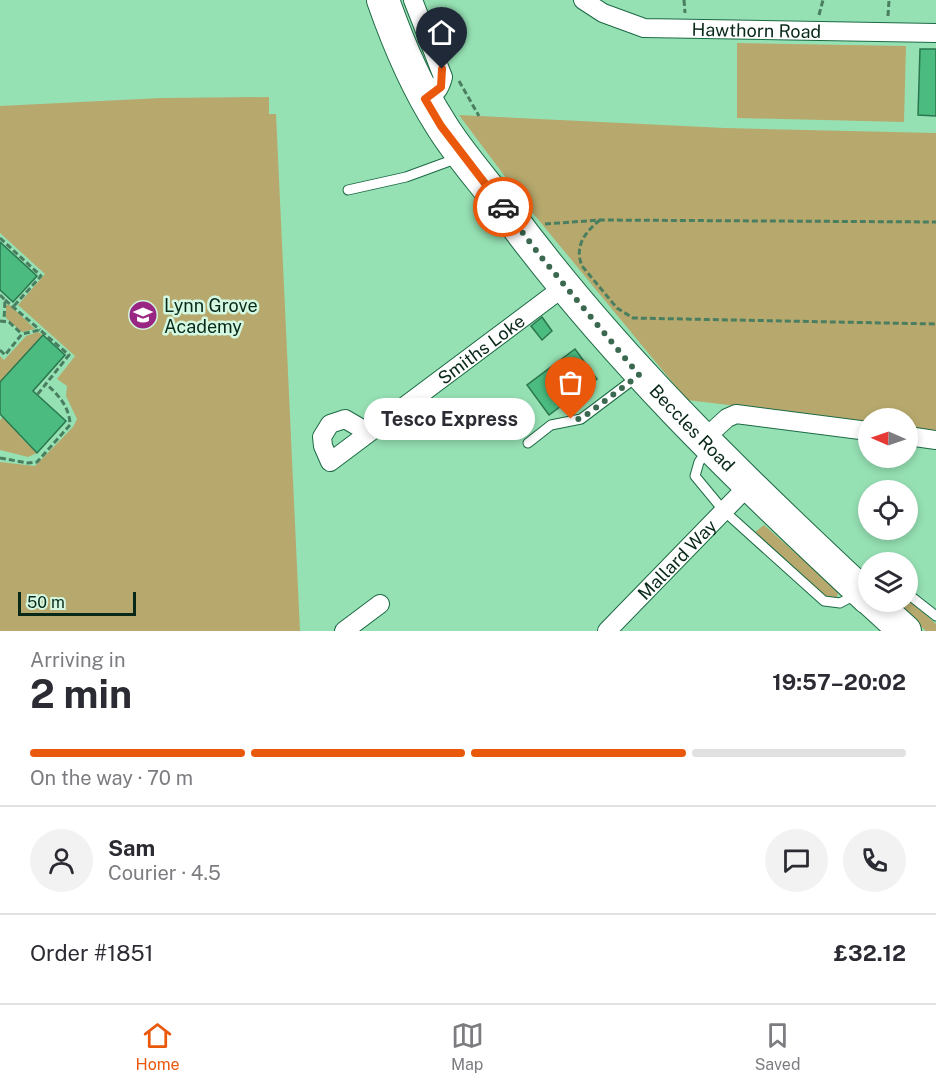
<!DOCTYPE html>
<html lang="en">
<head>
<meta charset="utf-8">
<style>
	body { margin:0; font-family:"Public Sans",sans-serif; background:#f2f2f3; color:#2b2b33; height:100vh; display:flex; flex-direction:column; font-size:22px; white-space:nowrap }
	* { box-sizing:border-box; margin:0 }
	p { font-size:20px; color:#7c7c81 }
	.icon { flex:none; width:33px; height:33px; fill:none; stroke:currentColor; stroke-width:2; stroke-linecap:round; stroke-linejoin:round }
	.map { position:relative; height:631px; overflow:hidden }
	.panel { display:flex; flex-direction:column; background:#fff; flex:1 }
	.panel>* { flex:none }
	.needle { width:39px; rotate:272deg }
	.controls { position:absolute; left:858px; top:408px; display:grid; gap:12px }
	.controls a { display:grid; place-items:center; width:60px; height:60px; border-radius:50%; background:#fff; box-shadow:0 3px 9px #0003; font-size:30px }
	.scale { position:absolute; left:18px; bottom:15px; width:118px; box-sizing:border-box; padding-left:6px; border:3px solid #082818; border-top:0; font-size:16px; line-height:21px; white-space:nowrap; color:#082818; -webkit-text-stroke:4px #d4f8e1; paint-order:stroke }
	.pin { position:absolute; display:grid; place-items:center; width:51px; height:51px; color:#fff; margin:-62px -26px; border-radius:50% 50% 50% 0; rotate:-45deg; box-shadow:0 0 6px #0007 }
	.pin .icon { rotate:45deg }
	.courier { position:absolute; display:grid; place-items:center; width:60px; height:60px; margin:-30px; border:4px solid #ea580c; border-radius:50%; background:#fff; color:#222; box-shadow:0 2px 8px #0007 }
	.bubble { position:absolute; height:42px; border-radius:21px; background:#fff; box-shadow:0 3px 9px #0003; font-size:20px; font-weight:700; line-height:42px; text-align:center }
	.overview em { font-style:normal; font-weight:700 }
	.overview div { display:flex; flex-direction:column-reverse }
	.overview { display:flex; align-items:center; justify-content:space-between; height:102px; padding:0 30px }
	h1 { font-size:39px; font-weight:700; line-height:45px }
	.bar { display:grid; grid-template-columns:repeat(4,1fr); gap:9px 6px; align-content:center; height:72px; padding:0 30px }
	.bar i { height:8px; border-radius:4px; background:#e1e1e2 }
	.bar .on { background:#ea580c }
	.bar p { grid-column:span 4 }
	.line { display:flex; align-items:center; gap:15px; padding:0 30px; border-top:2px solid #e1e1e2 }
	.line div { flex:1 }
	.round { display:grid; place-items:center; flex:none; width:63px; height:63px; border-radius:32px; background:#f2f2f3 }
	.dock { display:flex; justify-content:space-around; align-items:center; height:84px; border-top:2px solid #e1e1e2; background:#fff; font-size:16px; color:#7c7c81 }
	.dock a { display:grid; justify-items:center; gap:3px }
	.dock .on { color:#ea580c }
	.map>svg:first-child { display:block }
	.green { fill:#b7a96d }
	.building { fill:#4bbb80; stroke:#2a764e; stroke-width:1.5 }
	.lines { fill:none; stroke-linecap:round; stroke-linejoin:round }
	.lane-casing { stroke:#1c6a44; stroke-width:11 }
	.street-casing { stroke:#1c6a44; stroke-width:20 }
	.highway-casing { stroke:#1c6a44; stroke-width:34 }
	.path { stroke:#4a7e60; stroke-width:3; stroke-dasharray:6 3; stroke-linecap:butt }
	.lane { stroke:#fff; stroke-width:9 }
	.street { stroke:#fff; stroke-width:18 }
	.highway { stroke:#fff; stroke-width:32 }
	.done { stroke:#3a694f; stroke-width:6; stroke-dasharray:0 10.8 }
	.route { stroke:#ea580c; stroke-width:8 }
	.labels { text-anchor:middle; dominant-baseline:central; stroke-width:5; stroke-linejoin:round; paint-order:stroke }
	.street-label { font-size:18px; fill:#082818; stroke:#d4f8e1 }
	.poi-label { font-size:18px; fill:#082818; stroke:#d4f8e1; text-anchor:start }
</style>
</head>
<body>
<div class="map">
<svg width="936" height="631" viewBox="0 0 936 631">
	<rect width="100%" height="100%" fill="#96e1b4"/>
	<!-- green -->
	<g class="green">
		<path d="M737 43 906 46 904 122 737 118Z"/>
		<path d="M269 97V114H276L300 631H0V462L35 466 73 427 77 419 66 396 67 386 57 379 75 356 18 305 45 274 0 233V106L161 98Z"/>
		<path d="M459 115 725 128 936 133V431L908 427V418H868V422L687 400 527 206Z"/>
		<path d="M6 305H10L35 329 22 332 6 318Z"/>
		<path d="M38 332 43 335 0 382V356L4 360 26 336Z"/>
		<path d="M3 417 22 434 20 437 37 453 28 457 0 450V420Z"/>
		<path d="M764 525 838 591 837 598H827L755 532Z"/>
		<path d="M910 601 936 624V631H926L896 603Z"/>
	</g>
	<!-- building -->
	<g class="building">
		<path d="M920 49H936V116L918 115Z"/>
		<path d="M0 242 37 276 13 302 0 290Z"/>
		<path d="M542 317 552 331 542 340 531 326Z"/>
		<path d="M43 335 65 355 33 391 66 421 37 453 0 414V382Z"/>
		<path d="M575 349 597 379 549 415 527 385Z"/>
	</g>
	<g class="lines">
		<!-- lane casing -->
		<g class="lane-casing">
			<g id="lane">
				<path d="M348 190 406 177 458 158"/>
				<path d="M528 443 551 425 581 419 638 376"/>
				<path d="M707 451 699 462 695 476 724 511 824 601 840 603 857 594"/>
				<path d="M908 594 936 616"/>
			</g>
		</g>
		<!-- street casing -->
		<g class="street-casing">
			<g id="street">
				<path d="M413 0 443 77C440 89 436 94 425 99"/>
				<path id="s1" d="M583 0 603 13 644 28 936 33"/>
				<path id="s2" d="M369 433 345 419 330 424 322 437 323 446 330 462 565 286"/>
				<path d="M908 436 936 440"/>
				<path d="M703 440 727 418 736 414 868 431"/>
				<path d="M344 631 380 604"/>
				<path id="s3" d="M607 631 748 486"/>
			</g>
		</g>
		<!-- highway casing -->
		<g class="highway-casing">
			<g id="highway">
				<path id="s4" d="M383 0C398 43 415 84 440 123 458 153 482 179 503 207 609 352 737 476 868 598"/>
				<path d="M873 602 905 631"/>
			</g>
		</g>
		<!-- path -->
		<g class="path">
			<path d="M684 0 685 13"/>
			<path d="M819 15 823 0"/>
			<path d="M888 16 889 0"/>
			<path d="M459 81 479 116"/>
			<path d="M600 220C585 232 574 246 582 266L617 308 633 318 936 324"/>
			<path d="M545 224 600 220 936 222"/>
			<path d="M0 238 41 276 13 307"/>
			<path d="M0 295 5 300 4 321"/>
			<path d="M5 300 40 330"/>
			<path d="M0 321 9 322 22 334"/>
			<path d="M0 350 5 355 22 334 40 330 69 355 37 395"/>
			<path d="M0 458 28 463 37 462 70 425C70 408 58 394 46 384"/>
		</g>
		<!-- lane -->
		<use href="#lane" class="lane"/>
		<!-- street -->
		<use href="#street" class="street"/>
		<!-- highway -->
		<use href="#highway" class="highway"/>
	</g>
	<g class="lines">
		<!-- done -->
		<path class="done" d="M503 207 542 258 639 375 581 419H571"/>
		<!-- route -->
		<path class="route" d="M442 69 441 87 425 99 441 126 503 207"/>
	</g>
	<!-- icons -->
	<defs>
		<g id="school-disc" transform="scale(1.5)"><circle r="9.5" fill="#992683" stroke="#d4f8e1"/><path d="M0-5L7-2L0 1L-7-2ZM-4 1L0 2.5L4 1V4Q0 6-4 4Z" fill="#fff"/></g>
	</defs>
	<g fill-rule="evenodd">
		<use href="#school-disc" x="143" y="315"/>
	</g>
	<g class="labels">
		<!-- street labels -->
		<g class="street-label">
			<text stroke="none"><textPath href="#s1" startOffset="180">Hawthorn Road</textPath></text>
			<text stroke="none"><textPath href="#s2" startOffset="274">Smiths Loke</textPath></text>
			<text stroke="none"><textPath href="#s4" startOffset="532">Beccles Road</textPath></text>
			<text stroke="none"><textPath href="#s3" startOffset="100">Mallard Way</textPath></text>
		</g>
		<!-- poi labels -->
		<g class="poi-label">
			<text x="164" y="305">Lynn Grove<tspan x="164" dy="21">Academy</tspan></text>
		</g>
	</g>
</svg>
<div class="controls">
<a><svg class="needle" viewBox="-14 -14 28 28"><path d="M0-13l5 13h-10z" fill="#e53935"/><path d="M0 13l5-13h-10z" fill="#7c7c81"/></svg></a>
<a><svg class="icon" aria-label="locate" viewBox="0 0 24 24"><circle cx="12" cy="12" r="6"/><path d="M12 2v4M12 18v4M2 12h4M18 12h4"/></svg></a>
<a><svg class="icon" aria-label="layers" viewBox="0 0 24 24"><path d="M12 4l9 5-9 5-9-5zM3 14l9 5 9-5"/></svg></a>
</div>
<div class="scale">50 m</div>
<div class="pin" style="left:571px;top:419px;background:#ea580c"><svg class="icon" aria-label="bag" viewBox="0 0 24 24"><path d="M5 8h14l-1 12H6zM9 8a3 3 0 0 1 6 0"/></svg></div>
<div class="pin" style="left:442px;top:69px;background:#1f2937"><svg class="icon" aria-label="home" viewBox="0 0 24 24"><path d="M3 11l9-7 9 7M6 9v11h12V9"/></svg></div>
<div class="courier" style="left:503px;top:207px"><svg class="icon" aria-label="car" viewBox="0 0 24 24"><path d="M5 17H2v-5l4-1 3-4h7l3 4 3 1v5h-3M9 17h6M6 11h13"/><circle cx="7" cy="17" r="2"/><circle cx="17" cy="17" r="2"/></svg></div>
<div class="bubble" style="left:364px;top:398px;width:171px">Tesco Express</div>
</div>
<section class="panel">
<div class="overview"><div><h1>2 min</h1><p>Arriving in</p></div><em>19:57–20:02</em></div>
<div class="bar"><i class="on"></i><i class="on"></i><i class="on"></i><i></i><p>On the way · 70 m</p></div>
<div class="line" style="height:108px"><a class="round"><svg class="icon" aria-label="person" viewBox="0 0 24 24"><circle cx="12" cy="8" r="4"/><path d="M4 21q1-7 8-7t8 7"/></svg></a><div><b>Sam</b><p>Courier · 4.5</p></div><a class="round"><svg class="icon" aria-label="chat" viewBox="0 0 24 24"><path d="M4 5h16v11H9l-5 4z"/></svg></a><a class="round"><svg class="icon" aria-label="phone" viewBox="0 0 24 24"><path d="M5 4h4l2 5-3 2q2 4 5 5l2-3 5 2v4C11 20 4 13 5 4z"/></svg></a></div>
<div class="line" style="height:78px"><div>Order #1851</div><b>£32.12</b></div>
</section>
<nav class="dock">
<a class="on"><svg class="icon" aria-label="home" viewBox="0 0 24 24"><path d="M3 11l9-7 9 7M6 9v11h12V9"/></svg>Home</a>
<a><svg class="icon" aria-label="map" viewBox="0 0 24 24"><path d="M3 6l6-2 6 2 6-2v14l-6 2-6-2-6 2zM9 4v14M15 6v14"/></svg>Map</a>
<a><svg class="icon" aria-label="saved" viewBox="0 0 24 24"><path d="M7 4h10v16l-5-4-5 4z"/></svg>Saved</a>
</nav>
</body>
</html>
